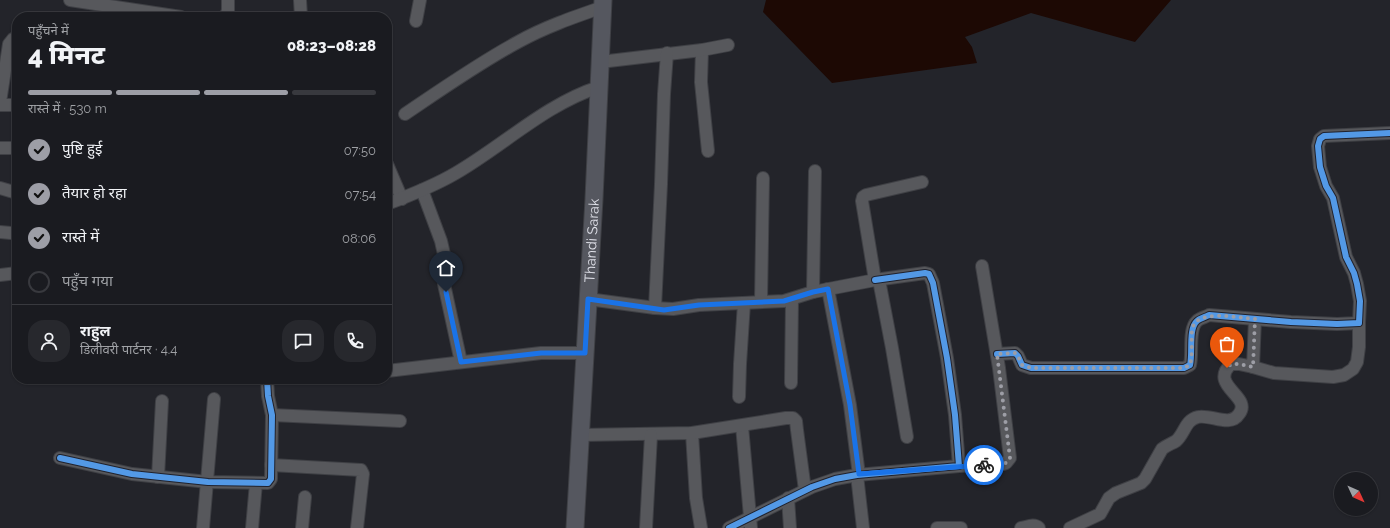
<!DOCTYPE html>
<html lang="hi">
<head>
<meta charset="utf-8">
<style>
	body { margin:0; font-family:Raleway,"Noto Sans Devanagari",sans-serif; background:#27282d; color:#f1f3f6; height:100vh; display:flex; flex-direction:column; font-size:15px; white-space:nowrap }
	* { box-sizing:border-box; margin:0 }
	p { font-size:13px; color:#9fa1a5 }
	.icon { flex:none; width:22px; height:22px; fill:none; stroke:currentColor; stroke-width:2; stroke-linecap:round; stroke-linejoin:round }
	.map { position:relative; flex:1; overflow:hidden }
	.panel { position:absolute; left:12px; top:12px; width:380px; height:372px; display:flex; flex-direction:column; background:#1a1b20; border-radius:16px; box-shadow:0 1px 3px #0004,0 0 0 1px #38393e }
	.panel>* { flex:none }
	.needle { width:26px; rotate:134deg }
	.buttons { position:absolute; left:1334px; top:472px; display:grid; gap:8px }
	.buttons a { display:grid; place-items:center; width:44px; height:44px; border-radius:50%; background:#1a1b20; box-shadow:0 1px 3px #0004,0 0 0 1px #38393e; font-size:20px }
	.pin { position:absolute; display:grid; place-items:center; width:34px; height:34px; color:#fff; margin:-41px -17px; border-radius:50% 50% 50% 0; rotate:-45deg; box-shadow:0 0 4px #0007 }
	.pin .icon { rotate:45deg }
	.courier { position:absolute; display:grid; place-items:center; width:40px; height:40px; margin:-20px; border:3px solid #1a73e8; border-radius:50%; background:#fff; color:#222; box-shadow:0 1px 5px #0007 }
	.overview em { font-style:normal; font-weight:800 }
	.overview div { display:flex; flex-direction:column-reverse }
	.overview { display:flex; align-items:center; justify-content:space-between; height:68px; padding:0 16px }
	h1 { font-size:26px; font-weight:800; line-height:30px }
	.bar { display:grid; grid-template-columns:repeat(4,1fr); gap:6px 4px; align-content:center; height:48px; padding:0 16px }
	.bar i { height:5px; border-radius:3px; background:#38393e }
	.bar .current { background:#9d9ea6 }
	.bar p { grid-column:span 4 }
	.line { display:flex; align-items:center; gap:10px; padding:0 16px; border-top:1px solid #38393e }
	.line div { flex:1 }
	.round { display:grid; place-items:center; flex:none; width:42px; height:42px; border-radius:16px; background:#27282d }
	ol { padding:0 16px; list-style:none }
	li { display:flex; align-items:center; gap:12px; height:44px }
	li p { margin-inline-start:auto }
	li .icon { padding:4px; border-radius:50%; background:#9d9ea6; color:#111; stroke-width:4 }
	li:last-child { color:#9fa1a5 }
	li i { width:22px; height:22px; border:2px solid #38393e; border-radius:50% }
	.map>svg:first-child { display:block }
	.water { fill:#1d0904 }
	.lines { fill:none; stroke-linecap:round; stroke-linejoin:round }
	.minor-casing { stroke:#3f4045; stroke-width:14 }
	.secondary-casing { stroke:#3f4045; stroke-width:19 }
	.minor { stroke:#57585c; stroke-width:12 }
	.secondary { stroke:#55575f; stroke-width:17 }
	.cycleway-casing { stroke:#20222d; stroke-width:8 }
	.cycleway { stroke:#5399e6; stroke-width:6 }
	.done { stroke:#9d9ea6; stroke-width:4; stroke-dasharray:0 7.2 }
	.route { stroke:#1a73e8; stroke-width:5 }
	.labels { text-anchor:middle; dominant-baseline:central; stroke-width:3; stroke-linejoin:round; paint-order:stroke }
	.street-label { font-size:14px; fill:#dfe0e8; stroke:#20222d }
</style>
</head>
<body>
<div class="map">
<svg width="1390" height="528" viewBox="0 0 1390 528">
	<rect width="100%" height="100%" fill="#23242a"/>
	<!-- water -->
	<path class="water" d="M766 0H1171L1135 42 1031 13 965 37 972 47 977 63 832 83 763 12Z"/>
	<g class="lines">
		<!-- minor casing -->
		<g class="minor-casing">
			<g id="minor">
				<path d="M70 0 181 17"/>
				<path d="M300 0 301 17"/>
				<path d="M225 17 228 11V0"/>
				<path d="M416 21 420 0"/>
				<path d="M702 50 701 82 708 151"/>
				<path d="M600 62 702 50 728 45"/>
				<path d="M0 102 9 44 13 39 17 37"/>
				<path d="M0 105H17"/>
				<path d="M405 114C442 89 479 63 518 42 545 27 574 17 603 7"/>
				<path d="M0 148H17"/>
				<path d="M387 164 402 199"/>
				<path d="M0 188 17 193"/>
				<path d="M422 190 441 241 448 272 444 284 461 362"/>
				<path d="M387 204C411 195 434 186 456 173 504 145 546 104 599 87"/>
				<path d="M0 232 11 233"/>
				<path d="M0 275 17 273"/>
				<path d="M879 280 892 348 907 437"/>
				<path d="M828 289 850 405 859 475"/>
				<path d="M813 292 815 171"/>
				<path d="M588 299 655 308 673 309 699 305 784 301 813 292 875 280 862 201 863 197 866 195 922 182"/>
				<path d="M761 302 763 178"/>
				<path d="M655 308 661 184 664 94 667 53"/>
				<path d="M997 354 1015 353 1018 356 1022 365 1031 368H1184L1190 365C1193 353 1188 329 1197 321 1200 318 1206 317 1209 315L1291 322 1337 324 1359 323 1360 301 1357 284 1354 273 1346 257 1333 198 1326 186 1320 167 1318 146 1320 139 1324 136 1390 133"/>
				<path d="M1253 367 1274 373 1333 377 1344 375 1353 369 1357 362 1359 347V323"/>
				<path d="M387 371 541 353H585"/>
				<path d="M791 383 792 299"/>
				<path d="M739 397 740 364 744 303"/>
				<path d="M272 415 400 421"/>
				<path d="M742 426 751 528"/>
				<path d="M692 433 696 498 701 528"/>
				<path d="M580 435 692 433 786 418H793L796 421 797 430 805 490"/>
				<path d="M60 458 132 474 208 482 268 483 271 479 272 415 268 396 267 379"/>
				<path d="M271 465 361 470 363 474 357 528"/>
				<path d="M959 466 1003 464 1006 463 1010 458 999 368 982 266"/>
				<path d="M857 475 863 528"/>
				<path d="M158 477 162 401"/>
				<path d="M788 498 790 528"/>
				<path d="M203 528 214 399"/>
				<path d="M252 528 256 483"/>
				<path d="M302 528 305 497"/>
				<path d="M646 528 651 435"/>
				<path d="M729 528 812 487 835 479 857 475 959 466 955 415 947 358 933 283 929 274 925 273 875 280"/>
				<path d="M937 528H961"/>
				<path d="M1021 528C1027 527 1034 523 1039 528"/>
				<path d="M1070 528 1100 514 1109 498 1116 493 1141 483 1145 479 1162 449C1167 445 1171 444 1176 441 1185 433 1185 420 1198 417 1211 414 1230 428 1239 414 1253 396 1208 386 1231 364H1239L1253 367 1255 319"/>
			</g>
		</g>
		<!-- secondary casing -->
		<g class="secondary-casing">
			<g id="secondary">
				<path id="s1" d="M575 528 594 199 603 0"/>
			</g>
		</g>
		<!-- minor -->
		<use href="#minor" class="minor"/>
		<!-- secondary -->
		<use href="#secondary" class="secondary"/>
		<!-- cycleway casing -->
		<g class="cycleway-casing">
			<g id="cycleway">
				<path d="M997 354 1015 353 1018 356 1022 365 1031 368H1184L1190 365C1193 353 1188 329 1197 321 1200 318 1206 317 1209 315L1291 322 1337 324 1359 323 1360 301 1357 284 1354 273 1346 257 1333 198 1326 186 1320 167 1318 146 1320 139 1324 136 1390 133"/>
				<path d="M60 458 132 474 208 482 268 483 271 479 272 415 268 396 267 379"/>
				<path d="M729 528 812 487 835 479 857 475 959 466 955 415 947 358 933 283 929 274 925 273 875 280"/>
			</g>
		</g>
		<!-- cycleway -->
		<use href="#cycleway" class="cycleway"/>
	</g>
	<g class="lines">
		<!-- done -->
		<path class="done" d="M984 465 1006 463 1010 458 997 354 1015 353 1018 356 1022 365 1031 368H1184L1190 365C1193 354 1191 342 1192 330 1195 308 1239 318 1255 319L1253 367 1239 364H1231L1227 368"/>
		<!-- route -->
		<path class="route" d="M446 292 461 362 541 353H585L588 299 664 310 699 305 784 301 813 292 828 289 850 405 859 474 984 465"/>
	</g>
	<g class="labels">
		<!-- street labels -->
		<g class="street-label">
			<text stroke="none"><textPath href="#s1" startOffset="288">Thandi Sarak</textPath></text>
		</g>
	</g>
</svg>
<div class="buttons">
<a><svg class="needle" viewBox="-14 -14 28 28"><path d="M0-13l5 13h-10z" fill="#e53935"/><path d="M0 13l5-13h-10z" fill="#9fa1a5"/></svg></a>
</div>
<div class="pin" style="left:1227px;top:368px;background:#ea580c"><svg class="icon" aria-label="bag" viewBox="0 0 24 24"><path d="M5 8h14l-1 12H6zM9 8a3 3 0 0 1 6 0"/></svg></div>
<div class="pin" style="left:446px;top:292px;background:#1f2937"><svg class="icon" aria-label="home" viewBox="0 0 24 24"><path d="M3 11l9-7 9 7M6 9v11h12V9"/></svg></div>
<div class="courier" style="left:984px;top:465px"><svg class="icon" aria-label="bike" viewBox="0 0 24 24"><circle cx="6" cy="16" r="4"/><circle cx="18" cy="16" r="4"/><path d="M6 16l4-8h5l3 8M10 8l3 8H6M13 5h3"/></svg></div>
<section class="panel">
<div class="overview"><div><h1>4 मिनट</h1><p>पहुँचने में</p></div><em>08:23–08:28</em></div>
<div class="bar"><i class="current"></i><i class="current"></i><i class="current"></i><i></i><p>रास्ते में · 530 m</p></div>
<ol>
<li><svg class="icon" aria-label="check" viewBox="0 0 24 24"><path d="M5 12l5 5 9-10"/></svg>पुष्टि हुई<p>07:50</p></li>
<li><svg class="icon" aria-label="check" viewBox="0 0 24 24"><path d="M5 12l5 5 9-10"/></svg>तैयार हो रहा<p>07:54</p></li>
<li><svg class="icon" aria-label="check" viewBox="0 0 24 24"><path d="M5 12l5 5 9-10"/></svg>रास्ते में<p>08:06</p></li>
<li><i></i>पहुँच गया</li>
</ol>
<div class="line" style="height:72px"><a class="round"><svg class="icon" aria-label="person" viewBox="0 0 24 24"><circle cx="12" cy="8" r="4"/><path d="M4 21q1-7 8-7t8 7"/></svg></a><div><b>राहुल</b><p>डिलीवरी पार्टनर · 4.4</p></div><a class="round"><svg class="icon" aria-label="chat" viewBox="0 0 24 24"><path d="M4 5h16v11H9l-5 4z"/></svg></a><a class="round"><svg class="icon" aria-label="phone" viewBox="0 0 24 24"><path d="M5 4h4l2 5-3 2q2 4 5 5l2-3 5 2v4C11 20 4 13 5 4z"/></svg></a></div>
</section>
</div>
</body>
</html>
